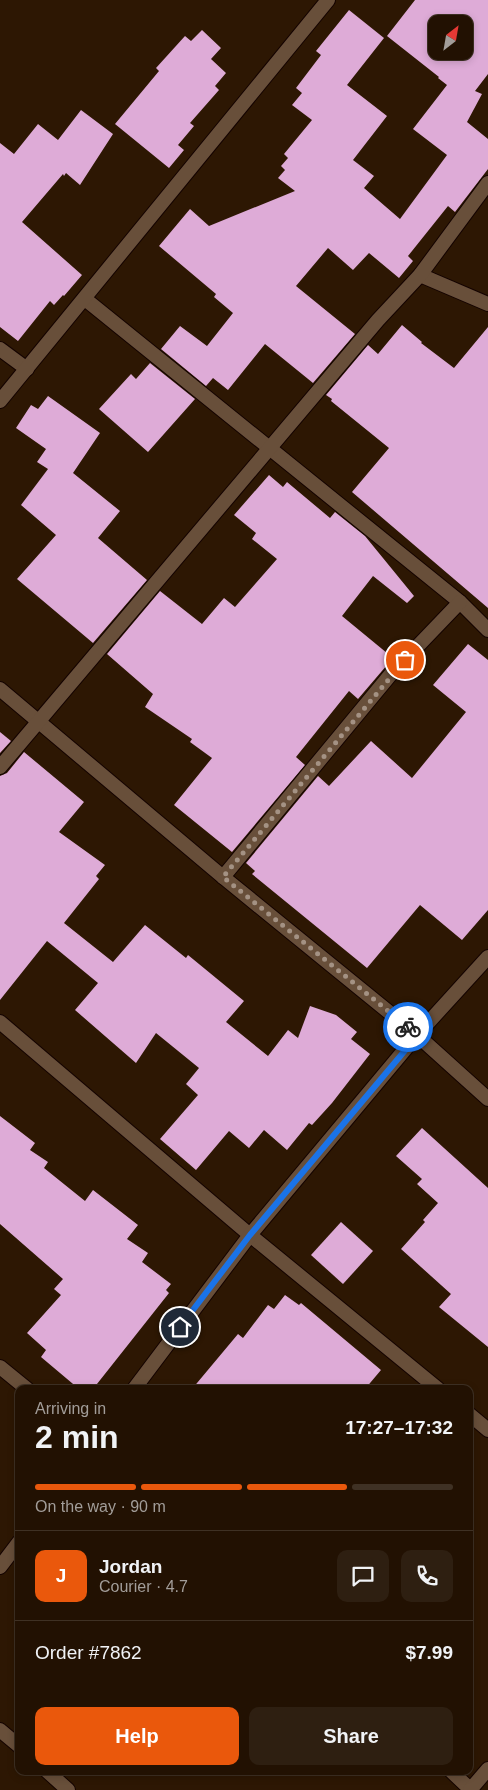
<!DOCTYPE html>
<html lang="en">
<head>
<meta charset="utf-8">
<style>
	body { margin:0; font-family:Helvetica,sans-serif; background:#2e1f11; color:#f1f3f6; height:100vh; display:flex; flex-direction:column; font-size:19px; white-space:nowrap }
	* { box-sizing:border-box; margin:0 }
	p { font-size:16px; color:#a29d99 }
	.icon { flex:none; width:28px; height:28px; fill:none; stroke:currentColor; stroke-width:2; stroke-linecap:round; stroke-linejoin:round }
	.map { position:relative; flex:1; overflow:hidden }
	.side { position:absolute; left:15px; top:1385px; width:458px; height:390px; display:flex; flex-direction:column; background:#221102; border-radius:10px; box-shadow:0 2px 8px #0003,0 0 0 1px #3f3124 }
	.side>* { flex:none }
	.needle { width:32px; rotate:31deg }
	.controls { position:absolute; left:428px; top:15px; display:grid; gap:10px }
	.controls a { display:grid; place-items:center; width:45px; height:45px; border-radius:10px; background:#221102; box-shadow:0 2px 8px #0003,0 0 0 1px #3f3124; font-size:25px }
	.pin { position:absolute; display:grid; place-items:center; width:42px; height:42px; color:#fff; margin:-21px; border:2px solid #fff; border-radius:50%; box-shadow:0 1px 5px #0007 }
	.courier { position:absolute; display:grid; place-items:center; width:50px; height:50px; margin:-25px; border:4px solid #1a73e8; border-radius:50%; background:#fff; color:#222; box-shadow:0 1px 6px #0007 }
	.head em { font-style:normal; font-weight:800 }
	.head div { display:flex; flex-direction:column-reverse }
	.head { display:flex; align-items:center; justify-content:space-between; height:85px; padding:0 20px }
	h1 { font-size:32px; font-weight:800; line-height:38px }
	.bar { display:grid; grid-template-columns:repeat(4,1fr); gap:8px 5px; align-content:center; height:60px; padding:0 20px }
	.bar i { height:6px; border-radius:4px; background:#3f3124 }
	.bar .on { background:#ea580c }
	.bar p { grid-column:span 4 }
	.line { display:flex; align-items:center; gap:12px; padding:0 20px; border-top:1px solid #3f3124 }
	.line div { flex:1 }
	.round { display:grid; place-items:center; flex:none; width:52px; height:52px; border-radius:10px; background:#2e1f11 }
	.action { display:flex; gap:10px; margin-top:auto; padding:10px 20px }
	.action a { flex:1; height:58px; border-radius:10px; background:#ea580c; color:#fff; font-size:20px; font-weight:800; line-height:58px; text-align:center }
	.action a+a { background:#2e1f11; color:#f1f3f6 }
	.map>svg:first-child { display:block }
	.building { fill:#deabd7; fill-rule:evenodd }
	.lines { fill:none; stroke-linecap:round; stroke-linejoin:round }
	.minor-casing { stroke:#140300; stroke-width:16 }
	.minor { stroke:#684f3a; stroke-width:14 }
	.done { stroke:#a49284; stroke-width:5; stroke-dasharray:0 9 }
	.route { stroke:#1a73e8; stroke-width:6 }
</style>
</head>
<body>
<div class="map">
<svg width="488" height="1790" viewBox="0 0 488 1790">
	<rect width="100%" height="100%" fill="#2d1703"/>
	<!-- building -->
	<g class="building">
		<path d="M415 0H488V74L475 91 482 94 467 122 488 139V169L455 212 448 206 408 256 413 261 399 278 369 253 353 270 328 248 296 286 355 334 313 383 265 344 228 390 213 378 206 386 161 349 180 326 207 346 233 313 214 297 216 294 159 246 190 209 209 226 295 191 278 178 285 170 281 166 288 158 284 154 312 120 292 105 302 93 296 88 321 55 316 51 349 10 384 38 347 85 387 116 353 160 374 176 364 188 400 219 447 155 413 129 447 85 438 78 439 77 387 36ZM436 24H464V51H436Z"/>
		<path d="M202 30 221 48 211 59 226 73 215 86 219 90 190 123 194 126 178 145 184 150 169 168 115 124 159 71 156 68 185 36 191 41Z"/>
		<path d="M81 110 113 134 80 185 66 173 64 176 63 174 22 222 82 275 64 296 63 295 54 305 50 301 18 341 0 327V143L14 154 38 124 58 140Z"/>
		<path d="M402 325 422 342 421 343 454 368 488 327V608L352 492 389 448 331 401 332 399 326 395 368 345 378 354Z"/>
		<path d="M150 363 195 399 148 452 99 409 131 374 136 379Z"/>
		<path d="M48 396 100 433 73 473 120 511 98 538 147 580 93 643 17 579 56 535 21 505 48 469 37 462 46 449 16 428 31 405 38 409Z"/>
		<path d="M269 475 283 487 287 482 330 518 335 512 365 536 414 596 407 603 373 576 342 616 393 658 358 699 349 691 296 757 305 765 232 852 174 805 212 758 190 742 192 739 145 707 153 694 107 654 160 591 202 624 224 598 235 607 277 559 252 539 256 533 234 515Z"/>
		<path d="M468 644 488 660V910L462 940 420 905 367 968 252 874 255 871 246 863 318 776 329 786 371 741 412 778 466 712 433 685Z"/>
		<path d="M0 732 11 741 0 753Z"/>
		<path d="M24 752 84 802 59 832 105 865 96 876 99 879 64 923 113 962 145 925 186 958 188 955 244 1001 226 1022 268 1056 288 1030 298 1038 310 1006 336 1015 357 1032 351 1039 370 1054 332 1103 312 1125 309 1123 287 1150 264 1130 249 1148 229 1131 196 1170 160 1139 198 1095 186 1084 199 1068 156 1033 136 1063 75 1010 98 983 47 941 0 1000V776L7 773Z"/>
		<path d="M0 1116 35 1143 30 1150 48 1162 44 1168 85 1201 93 1190 138 1225 127 1239 148 1253 142 1262 171 1284 166 1290 169 1293 93 1389H79L41 1357 46 1350 27 1333 61 1295 54 1289 63 1279 0 1224Z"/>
		<path d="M422 1128 488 1188V1347L439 1307 451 1294 401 1249 425 1222 423 1220 438 1203 417 1184 422 1179 396 1156Z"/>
		<path d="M341 1222 373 1251 343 1284 311 1255Z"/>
		<path d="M285 1295 299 1305 301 1303 381 1370 365 1389H192L238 1334 243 1338 268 1305 274 1309Z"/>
	</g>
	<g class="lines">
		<!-- minor casing -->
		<g class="minor-casing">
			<g id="minor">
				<path d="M420 275 488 304"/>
				<path d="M85 299 460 602 488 630"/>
				<path d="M0 349 27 369"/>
				<path d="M0 401 328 0"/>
				<path d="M0 689 223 877 417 1035 488 1099"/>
				<path d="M0 767 378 320 420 275 488 183"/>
				<path d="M223 877 391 674 460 602"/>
				<path d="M0 1022 250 1235 438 1389"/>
				<path d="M0 1367 27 1389"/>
				<path d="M134 1389 250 1235 417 1035 488 957"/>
				<path d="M469 1414 488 1430"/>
				<path d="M0 1567 19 1542"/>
				<path d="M0 1730 19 1746"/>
				<path d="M47 1771 68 1790"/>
				<path d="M451 1771 471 1790"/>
				<path d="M470 1790 488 1769"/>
			</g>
		</g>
		<!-- minor -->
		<use href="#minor" class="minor"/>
	</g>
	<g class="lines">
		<!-- done -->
		<path class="done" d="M405 660 223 877 408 1027"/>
		<!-- route -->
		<path class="route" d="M180 1327 250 1235 418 1035 408 1027"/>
	</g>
</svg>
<div class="controls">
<a><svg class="needle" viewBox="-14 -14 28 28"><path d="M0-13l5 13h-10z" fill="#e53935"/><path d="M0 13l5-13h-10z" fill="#a29d99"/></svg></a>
</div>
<div class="pin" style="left:405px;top:660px;background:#ea580c"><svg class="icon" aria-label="bag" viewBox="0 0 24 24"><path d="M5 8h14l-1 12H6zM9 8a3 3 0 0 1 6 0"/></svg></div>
<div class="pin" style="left:180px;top:1327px;background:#1f2937"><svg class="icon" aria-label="home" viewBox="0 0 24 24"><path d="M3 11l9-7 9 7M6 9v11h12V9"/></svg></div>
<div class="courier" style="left:408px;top:1027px"><svg class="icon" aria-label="bike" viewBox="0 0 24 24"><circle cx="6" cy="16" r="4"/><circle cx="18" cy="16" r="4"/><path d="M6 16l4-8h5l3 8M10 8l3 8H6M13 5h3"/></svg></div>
<section class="side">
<div class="head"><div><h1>2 min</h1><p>Arriving in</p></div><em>17:27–17:32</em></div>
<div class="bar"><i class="on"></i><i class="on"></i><i class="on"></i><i></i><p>On the way · 90 m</p></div>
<div class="line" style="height:90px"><b class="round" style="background:#ea580c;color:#fff">J</b><div><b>Jordan</b><p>Courier · 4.7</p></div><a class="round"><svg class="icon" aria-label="chat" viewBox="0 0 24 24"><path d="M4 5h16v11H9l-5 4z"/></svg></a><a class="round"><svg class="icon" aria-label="phone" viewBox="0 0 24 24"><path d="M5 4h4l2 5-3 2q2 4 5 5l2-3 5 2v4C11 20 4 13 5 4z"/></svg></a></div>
<div class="line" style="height:65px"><div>Order #7862</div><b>$7.99</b></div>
<div class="action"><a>Help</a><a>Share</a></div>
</section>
</div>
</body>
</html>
